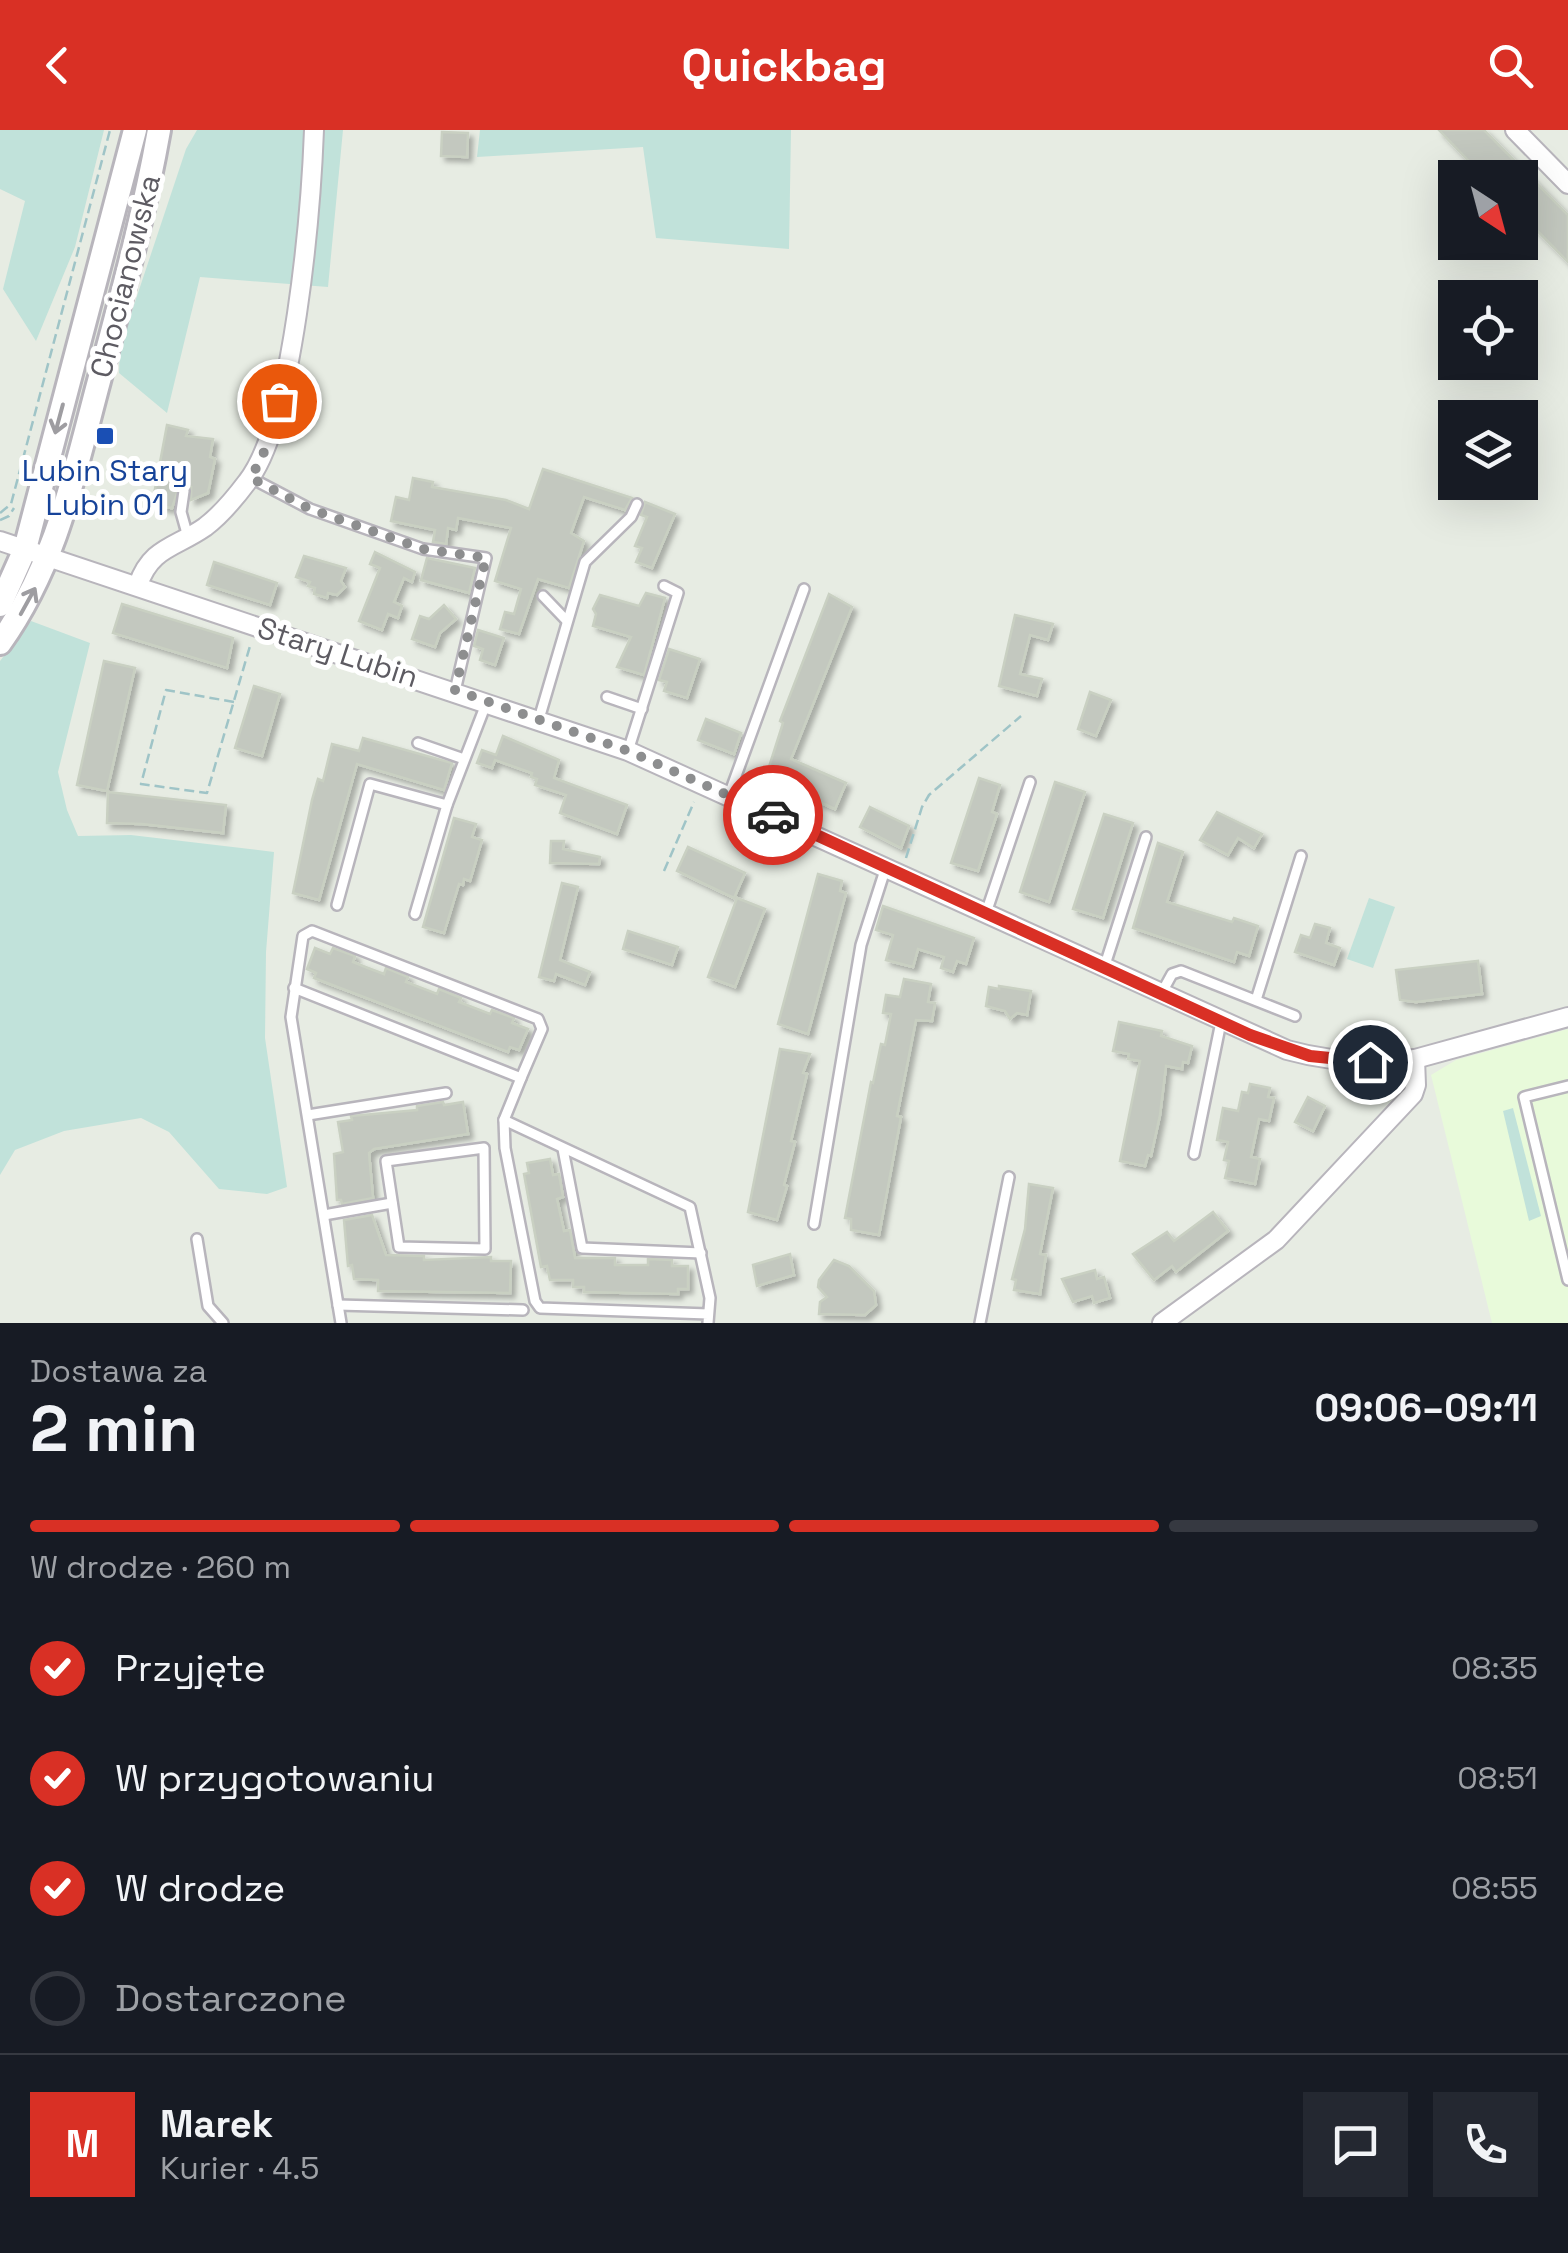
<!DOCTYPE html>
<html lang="pl">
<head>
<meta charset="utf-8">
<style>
	body { margin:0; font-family:"Space Grotesk",sans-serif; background:#242831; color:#f1f3f6; height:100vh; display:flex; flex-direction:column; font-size:38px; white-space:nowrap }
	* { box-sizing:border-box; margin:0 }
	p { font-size:32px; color:#9ea1a6 }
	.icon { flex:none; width:55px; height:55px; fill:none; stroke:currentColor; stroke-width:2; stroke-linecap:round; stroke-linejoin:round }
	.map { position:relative; height:1193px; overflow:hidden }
	.side { display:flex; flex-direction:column; background:#171b24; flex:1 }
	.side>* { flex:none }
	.needle { width:65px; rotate:144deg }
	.fabs { position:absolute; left:1438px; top:30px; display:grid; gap:20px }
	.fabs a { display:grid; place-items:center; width:100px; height:100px; border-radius:0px; background:#171b24; box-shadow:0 10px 40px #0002; font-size:50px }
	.pin { position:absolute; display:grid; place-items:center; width:85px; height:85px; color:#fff; margin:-42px; border:5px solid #fff; border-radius:50%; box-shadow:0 2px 10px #0007 }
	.courier { position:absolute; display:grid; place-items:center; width:100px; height:100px; margin:-50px; border:8px solid #d93025; border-radius:50%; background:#fff; color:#222; box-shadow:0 2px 12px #0007 }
	.overview em { font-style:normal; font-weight:600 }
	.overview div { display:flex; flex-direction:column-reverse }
	.overview { display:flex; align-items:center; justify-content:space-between; height:170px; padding:0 30px }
	h1 { font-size:65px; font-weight:600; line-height:75px }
	.bar { display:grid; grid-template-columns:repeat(4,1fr); gap:15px 10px; align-content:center; height:120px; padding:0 30px }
	.bar i { height:12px; border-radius:8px; background:#363941 }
	.bar .on { background:#d93025 }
	.bar p { grid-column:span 4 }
	.line { display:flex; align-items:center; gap:25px; padding:0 30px; border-top:2px solid #363941 }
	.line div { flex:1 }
	.round { display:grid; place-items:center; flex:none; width:105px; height:105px; border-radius:0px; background:#242831 }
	ol { padding:0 30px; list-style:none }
	li { display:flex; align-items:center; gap:30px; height:110px }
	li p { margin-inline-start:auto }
	li .icon { padding:10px; border-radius:50%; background:#d93025; color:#fff; stroke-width:4 }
	li:last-child { color:#9ea1a6 }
	li i { width:55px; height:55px; border:5px solid #363941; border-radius:50% }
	header { display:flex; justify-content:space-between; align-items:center; height:130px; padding:0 30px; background:#d93025; color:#fff; font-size:45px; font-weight:600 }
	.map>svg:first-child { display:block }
	.commercial { fill:#e8fada }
	.green { fill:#c1e2da }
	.building { fill:#c3c8bf; stroke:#c9d0c2; stroke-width:2.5; filter:url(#shadow) }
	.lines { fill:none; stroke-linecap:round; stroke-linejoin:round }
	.service-casing { stroke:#b8b5bc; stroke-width:14 }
	.minor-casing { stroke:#b8b5bc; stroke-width:22 }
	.tertiary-casing { stroke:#b8b5bc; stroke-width:28 }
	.path { stroke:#9fc4c7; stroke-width:2.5; stroke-dasharray:10 5; stroke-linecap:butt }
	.service { stroke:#fff; stroke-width:9 }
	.minor { stroke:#fff; stroke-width:18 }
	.tertiary { stroke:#fff; stroke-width:22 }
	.oneway { stroke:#9e9da1 }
	.done { stroke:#8d8e8f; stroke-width:10; stroke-dasharray:0 18 }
	.route { stroke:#d93025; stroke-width:12 }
	.transit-dot { fill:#1a4fb4; stroke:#fff; stroke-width:4 }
	.labels { text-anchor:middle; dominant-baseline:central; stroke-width:10; stroke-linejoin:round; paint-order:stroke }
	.street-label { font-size:30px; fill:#5d5b62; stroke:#fff }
	.transit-label { font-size:30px; fill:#164399; stroke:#fff }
</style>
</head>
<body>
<header><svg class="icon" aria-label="back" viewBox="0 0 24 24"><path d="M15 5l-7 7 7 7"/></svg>Quickbag<svg class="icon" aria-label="search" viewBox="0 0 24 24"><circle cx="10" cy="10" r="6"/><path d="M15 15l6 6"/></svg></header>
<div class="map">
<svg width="1568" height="1193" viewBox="0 0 1568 1193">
	<defs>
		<filter id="shadow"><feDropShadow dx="4.5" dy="4.5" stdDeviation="2.5" flood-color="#0004"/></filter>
	</defs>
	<rect width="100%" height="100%" fill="#e7ece3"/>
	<!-- commercial -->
	<path class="commercial" d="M1568 899V1193H1492L1431 945 1456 930Z"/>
	<!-- green -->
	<g class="green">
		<path d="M0 0H104L75 117 36 211 3 159 25 71 0 59Z"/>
		<path d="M197 0H343L328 157 200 147 167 283 119 243 120 217 186 19Z"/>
		<path d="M480 0H791L789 119 656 108 643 17 477 27Z"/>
		<path d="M31 491 90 513 58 642 67 680 78 706 131 705 274 722 266 822 265 908 287 1057 267 1064 219 1059 169 1002 141 988 64 1001 15 1020 0 1045V531Z"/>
		<path d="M1369 768 1395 777 1373 838 1347 829Z"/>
		<path d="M1513 978 1541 1086 1529 1091 1503 981Z"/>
	</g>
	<!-- building -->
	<g class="building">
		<path d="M1439 0H1484L1568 85V132L1520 83V48H1485Z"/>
		<path d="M442 2 468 3 467 27 441 26Z"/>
		<path d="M167 295 188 300 186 306 213 309 210 327 215 329 208 363 191 370V357L180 354 172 378 152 375Z"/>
		<path d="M543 339 632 368 625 380 584 367 571 403 584 411 569 458 538 449 519 504 500 499 505 482 514 484 521 459 495 451 511 398 458 388 456 400 448 398 446 414 433 412 435 400 391 391 396 367 409 370 413 348 433 352 432 357 506 370 529 379Z"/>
		<path d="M645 372 675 384 652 438 636 432 642 418 635 416 647 387 641 385Z"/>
		<path d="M375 422 415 442 412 452 404 448 394 472 402 476 398 488 388 484 382 500 359 491 380 438 370 434Z"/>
		<path d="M304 426 346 438 341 451 345 457 337 465 328 463 327 468 314 464 315 458 308 456 310 452 296 447Z"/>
		<path d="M427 428 475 438 469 463 421 450Z"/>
		<path d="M214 432 277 453 270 475 207 455Z"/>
		<path d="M646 463 665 468 644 545 617 537 631 507 593 496 596 484 593 479 600 465 639 476Z"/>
		<path d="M829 464 852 477 791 629 846 653 835 679 799 663 803 653 768 640 783 593 780 591Z"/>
		<path d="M122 474 233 508 227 538 113 503Z"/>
		<path d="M444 475 456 489 440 503 435 517 412 509 420 486 429 489Z"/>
		<path d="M1015 485 1053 494 1048 510 1030 505 1020 544 1042 549 1037 566 999 556Z"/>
		<path d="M478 500 504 508 495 535 480 530 483 519 474 516Z"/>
		<path d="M669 519 700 529 687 568 664 561 667 552 659 550Z"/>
		<path d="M104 531 135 538 107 661 77 655Z"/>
		<path d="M254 556 280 564 262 626 235 618Z"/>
		<path d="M1090 562 1111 570 1096 606 1078 599Z"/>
		<path d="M706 589 741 603 734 624 698 610Z"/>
		<path d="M503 606 559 630 554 648 627 675 617 704 560 683 566 665 535 655 537 649 531 647 532 643 495 630 492 638 477 633 482 620 496 625Z"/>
		<path d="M363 608 452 633 444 660 357 634 319 770 293 763 312 670 318 649 323 651 332 614 359 621Z"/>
		<path d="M979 648 1000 655 992 682 997 684 978 741 951 733Z"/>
		<path d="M1055 652 1085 662 1049 772 1020 762Z"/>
		<path d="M108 662 226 675 223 703 142 694 107 693Z"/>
		<path d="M870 677 909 696 901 718 860 697Z"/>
		<path d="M1217 682 1262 704 1254 718 1238 708 1228 725 1200 710Z"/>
		<path d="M1104 684 1133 693 1103 788 1073 779Z"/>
		<path d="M454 688 476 694 472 707 482 710 470 751 464 749 463 755 459 754 444 803 423 797Z"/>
		<path d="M551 711H564L563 719 600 727 599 734 550 733Z"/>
		<path d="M1158 713 1183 722 1167 772 1232 792 1234 788 1258 796 1249 826 1237 822 1234 832 1133 798Z"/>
		<path d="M688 717 745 743 734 768 677 741Z"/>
		<path d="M818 744 842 751 840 761 846 763 808 904 778 894Z"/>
		<path d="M562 753 578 757 560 830 590 842 585 855 556 844 554 851 539 847Z"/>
		<path d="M737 768 765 779 735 857 708 847Z"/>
		<path d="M883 776 974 808 966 834 957 831 953 842 941 838 944 827 918 819 913 837 886 830 893 805 876 800Z"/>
		<path d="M1315 794 1330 798 1326 813 1340 818 1334 835 1295 822 1301 805 1310 808Z"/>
		<path d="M628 801 678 817 672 835 623 819Z"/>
		<path d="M315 818 330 824 333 818 355 826 353 832 368 838 384 844 386 838 408 847 406 852 437 864 439 859 461 868 459 872 490 884 492 880 514 888 512 893 528 899 519 920 510 917 508 922 314 848 316 843 307 839Z"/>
		<path d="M1478 831 1482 864 1416 872 1400 870 1396 840Z"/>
		<path d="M904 849 931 854 928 872 935 873 932 891 916 890 897 986 901 987 879 1105 851 1100V1089L845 1088 871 952 873 953 881 914 885 915 891 884 883 883 886 865 900 867Z"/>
		<path d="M999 856 1031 861 1027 885 1017 883 1010 889 1005 881 986 876 989 857 999 859Z"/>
		<path d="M1119 892 1162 901 1161 906 1192 916 1188 933 1183 932 1182 939 1166 936 1160 985 1151 1026 1148 1025 1145 1036 1120 1031 1140 931 1128 929 1129 924 1113 921Z"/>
		<path d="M780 919 810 924 803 943 807 944 791 1011 795 1012 784 1055 787 1056 777 1090 748 1082Z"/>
		<path d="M1250 954 1270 958 1268 967 1274 968 1269 991 1259 989 1251 1027 1260 1029 1255 1054 1225 1048 1229 1031 1224 1030 1228 1012 1217 1010 1223 978 1238 981 1242 962 1248 963Z"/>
		<path d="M1308 967 1325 976 1313 1001 1295 992Z"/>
		<path d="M443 972 444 975 463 972 468 1004 374 1019 369 1023 373 1068 342 1074 341 1070H337L334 1024 343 1022 338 992 352 990 351 986 417 980V976Z"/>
		<path d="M550 1029 553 1045 559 1044 563 1067 557 1069 564 1101 570 1100 575 1128H615V1135H648V1129L672 1130V1136H688V1159H678V1164L584 1162V1157H573V1150H550L547 1136 541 1137 524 1044 529 1043 527 1033Z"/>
		<path d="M1029 1054 1053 1058 1040 1124 1046 1125 1040 1164 1014 1160 1016 1150 1012 1149 1025 1099Z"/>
		<path d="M1213 1082 1228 1101 1176 1142 1172 1136 1154 1150 1133 1124 1167 1102 1174 1111Z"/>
		<path d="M372 1085 386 1125 424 1126V1130L491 1127V1131H511L510 1163 378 1161V1150L354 1149 352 1135 348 1136 344 1090Z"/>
		<path d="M790 1124 794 1145 757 1156 753 1135Z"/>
		<path d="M834 1130 849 1136 874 1161 876 1175 865 1185 819 1184 820 1172 827 1167 818 1157 819 1150Z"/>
		<path d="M1095 1140 1097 1149 1104 1147 1110 1168 1094 1173 1092 1166 1073 1172 1062 1149Z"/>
	</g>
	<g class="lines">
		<!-- service casing -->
		<g class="service-casing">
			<g id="service">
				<path d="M251 348 310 379 423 419 486 428 455 561"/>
				<path d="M184 361 181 382 188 407"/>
				<path d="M543 466 567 491"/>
				<path d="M607 567 642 579"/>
				<path d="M539 589 585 432 631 387 637 374"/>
				<path d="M418 613 464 629"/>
				<path d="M628 621 678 463 664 456"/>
				<path d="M729 665 804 459"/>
				<path d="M337 775 370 654 447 675"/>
				<path d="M986 783 1030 652"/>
				<path d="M415 784 447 675 486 574"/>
				<path d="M1104 838 1146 707"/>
				<path d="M294 858 521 948 504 990"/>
				<path d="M1161 864 1172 844 1181 841 1295 886"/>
				<path d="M1256 870 1301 726"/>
				<path d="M1568 956 1524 967 1568 1150"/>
				<path d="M308 985 446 963"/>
				<path d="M484 1018 485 1119 399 1117 386 1031Z"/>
				<path d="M563 1019 582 1118 701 1123"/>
				<path d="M1194 1024 1221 892"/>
				<path d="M324 1085 392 1073"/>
				<path d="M814 1094 861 815 886 737"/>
				<path d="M197 1109 208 1176 223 1193"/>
				<path d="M338 1175 523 1180"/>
				<path d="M341 1193 291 887 303 806 312 801 538 889 542 899 521 948"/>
				<path d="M708 1193 710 1168 690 1077 504 990 505 1018 535 1171 540 1178 708 1184"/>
				<path d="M980 1193 1009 1047"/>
			</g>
		</g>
		<!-- minor casing -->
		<g class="minor-casing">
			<g id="minor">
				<path d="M1515 0 1568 54"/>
				<path d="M0 411 628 621 1287 920C1330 932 1371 934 1415 929L1568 887"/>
				<path d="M138 455C151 417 175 418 205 397 221 385 235 368 247 352 294 293 311 79 314 0"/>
				<path d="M1162 1193 1276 1110 1413 964 1416 955 1415 929"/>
			</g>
		</g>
		<!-- tertiary casing -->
		<g class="tertiary-casing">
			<g id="tertiary">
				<path d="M0 475 25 419 135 0"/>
				<path d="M0 513C57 433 74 344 99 251 121 168 144 85 159 0"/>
			</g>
		</g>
		<!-- path -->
		<g class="path">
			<path d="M0 383 11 374 110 0"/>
			<path d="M0 390 9 386 14 378"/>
			<path d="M234 572 166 560 141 654 207 663 250 516"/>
			<path d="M906 728 922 677 929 665 1021 586"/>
			<path d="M664 741 694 672"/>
		</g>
		<!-- service -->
		<use href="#service" class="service"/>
		<!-- minor -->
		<use href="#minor" class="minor"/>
		<!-- tertiary -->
		<use href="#tertiary" class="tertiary"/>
	</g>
	<!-- one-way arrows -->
	<defs><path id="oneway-shaft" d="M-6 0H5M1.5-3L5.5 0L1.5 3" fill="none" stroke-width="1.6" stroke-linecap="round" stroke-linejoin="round" transform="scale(2.5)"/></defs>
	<g class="oneway">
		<use href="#oneway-shaft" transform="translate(59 289) rotate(105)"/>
		<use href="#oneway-shaft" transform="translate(28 471) rotate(-61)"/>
	</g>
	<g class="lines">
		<!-- done -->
		<path class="done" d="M279 271 267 316 251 348 310 379 423 419 486 428 455 560 628 621 773 685"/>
		<!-- route -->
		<path class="route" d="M773 685 1250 905 1310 926 1370 932"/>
	</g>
	<!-- markers -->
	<rect class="transit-dot" x="95" y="296" width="20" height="20" rx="5"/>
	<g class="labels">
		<!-- street labels -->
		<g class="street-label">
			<text transform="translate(125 146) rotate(-76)">Chocianowska</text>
			<text transform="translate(338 522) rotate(18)">Stary Lubin</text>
		</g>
		<!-- transit labels -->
		<g class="transit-label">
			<text x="105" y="340">Lubin Stary<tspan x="105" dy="34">Lubin 01</tspan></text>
		</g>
	</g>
</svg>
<div class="fabs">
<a><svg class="needle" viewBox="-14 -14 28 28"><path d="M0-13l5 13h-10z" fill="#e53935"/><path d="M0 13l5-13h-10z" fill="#9ea1a6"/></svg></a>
<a><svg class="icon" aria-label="locate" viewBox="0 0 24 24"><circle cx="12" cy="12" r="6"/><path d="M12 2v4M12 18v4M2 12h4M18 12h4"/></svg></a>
<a><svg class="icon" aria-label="layers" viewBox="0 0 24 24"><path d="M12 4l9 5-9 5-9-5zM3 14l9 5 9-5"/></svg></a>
</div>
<div class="pin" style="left:279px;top:271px;background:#ea580c"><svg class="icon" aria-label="bag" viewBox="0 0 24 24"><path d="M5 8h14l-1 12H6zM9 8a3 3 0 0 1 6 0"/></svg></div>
<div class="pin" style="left:1370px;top:932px;background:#1f2937"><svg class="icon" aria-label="home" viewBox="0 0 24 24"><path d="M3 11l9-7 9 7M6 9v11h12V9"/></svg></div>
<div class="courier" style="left:773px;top:685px"><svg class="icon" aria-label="car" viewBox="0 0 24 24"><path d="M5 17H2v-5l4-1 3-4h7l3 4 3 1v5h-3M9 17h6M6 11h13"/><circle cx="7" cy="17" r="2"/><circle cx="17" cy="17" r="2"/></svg></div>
</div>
<section class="side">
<div class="overview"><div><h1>2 min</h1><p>Dostawa za</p></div><em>09:06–09:11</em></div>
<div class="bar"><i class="on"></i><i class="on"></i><i class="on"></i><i></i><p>W drodze · 260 m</p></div>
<ol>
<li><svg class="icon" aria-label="check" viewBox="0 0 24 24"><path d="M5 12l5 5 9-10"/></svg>Przyjęte<p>08:35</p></li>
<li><svg class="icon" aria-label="check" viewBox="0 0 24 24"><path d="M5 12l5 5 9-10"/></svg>W przygotowaniu<p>08:51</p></li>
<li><svg class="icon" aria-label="check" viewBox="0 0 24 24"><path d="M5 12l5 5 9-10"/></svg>W drodze<p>08:55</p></li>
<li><i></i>Dostarczone</li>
</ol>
<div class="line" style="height:180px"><b class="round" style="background:#d93025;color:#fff">M</b><div><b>Marek</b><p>Kurier · 4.5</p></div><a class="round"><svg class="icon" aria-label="chat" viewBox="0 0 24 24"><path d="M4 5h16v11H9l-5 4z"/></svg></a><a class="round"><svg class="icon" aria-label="phone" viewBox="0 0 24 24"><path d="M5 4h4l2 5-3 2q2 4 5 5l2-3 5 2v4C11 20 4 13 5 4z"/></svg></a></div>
</section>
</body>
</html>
